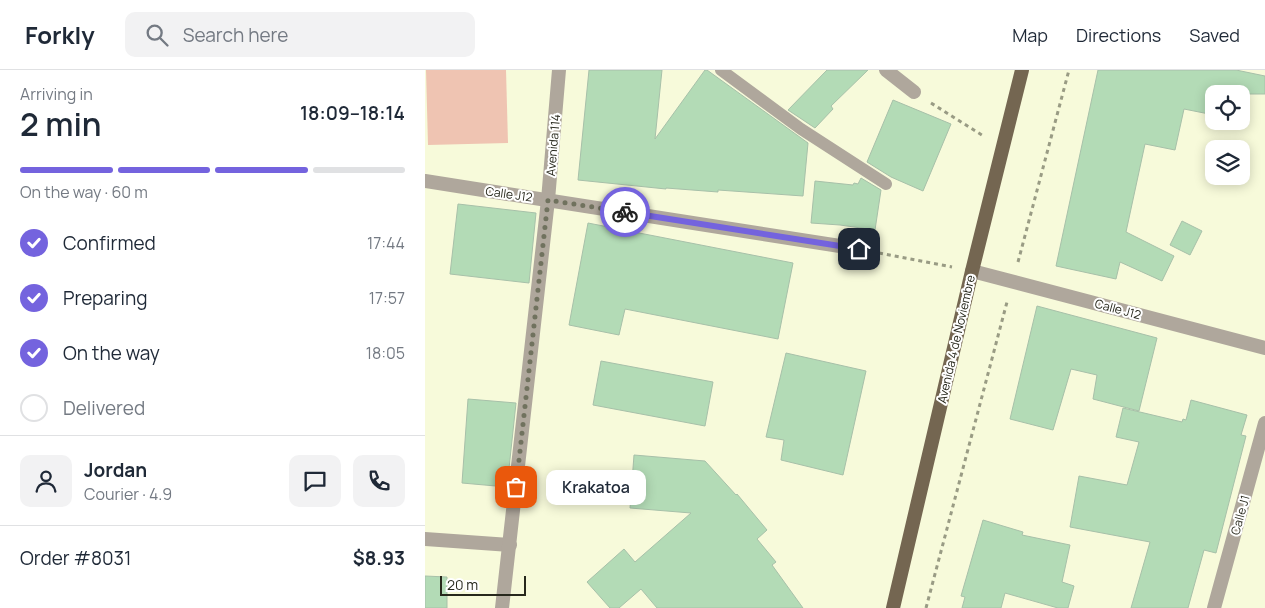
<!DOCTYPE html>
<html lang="en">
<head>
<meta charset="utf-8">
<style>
	body { margin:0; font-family:Manrope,sans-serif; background:#f2f2f3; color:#1f2937; height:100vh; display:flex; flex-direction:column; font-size:19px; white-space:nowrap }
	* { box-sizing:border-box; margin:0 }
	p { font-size:16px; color:#747a83 }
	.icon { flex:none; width:28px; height:28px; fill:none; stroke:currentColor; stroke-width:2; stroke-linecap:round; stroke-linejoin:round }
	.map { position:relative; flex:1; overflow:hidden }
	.panel { display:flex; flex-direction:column; background:#fff; width:425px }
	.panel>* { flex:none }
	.fabs { position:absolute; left:780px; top:15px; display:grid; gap:10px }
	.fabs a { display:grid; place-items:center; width:45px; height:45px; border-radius:10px; background:#fff; box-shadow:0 2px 12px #0003; font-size:25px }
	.scale { position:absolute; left:15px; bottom:12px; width:86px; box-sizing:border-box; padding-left:5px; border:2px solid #27281c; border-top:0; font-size:14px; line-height:18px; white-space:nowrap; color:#27281c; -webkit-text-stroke:4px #fff; paint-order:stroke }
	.pin { position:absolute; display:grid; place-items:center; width:42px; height:42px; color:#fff; margin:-21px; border-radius:10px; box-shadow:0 2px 8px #0006 }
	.courier { position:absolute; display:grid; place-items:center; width:50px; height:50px; margin:-25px; border:4px solid #7463de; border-radius:50%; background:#fff; color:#222; box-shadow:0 1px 6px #0007 }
	.bubble { position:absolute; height:35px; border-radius:10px; background:#fff; box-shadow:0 2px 12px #0003; font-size:16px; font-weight:600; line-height:35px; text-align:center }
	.head em { font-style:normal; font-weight:600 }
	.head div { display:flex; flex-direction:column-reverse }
	.head { display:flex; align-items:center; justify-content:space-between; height:85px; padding:0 20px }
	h1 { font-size:32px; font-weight:600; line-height:38px }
	.bar { display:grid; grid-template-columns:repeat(4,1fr); gap:8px 5px; align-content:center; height:60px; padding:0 20px }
	.bar i { height:6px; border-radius:4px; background:#e0e1e3 }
	.bar .current { background:#7463de }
	.bar p { grid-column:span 4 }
	.line { display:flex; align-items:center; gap:12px; padding:0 20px; border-top:1px solid #e0e1e3 }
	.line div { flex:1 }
	.round { display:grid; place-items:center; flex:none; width:52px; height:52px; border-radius:10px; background:#f2f2f3 }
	ol { padding:0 20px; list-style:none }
	li { display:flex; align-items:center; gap:15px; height:55px }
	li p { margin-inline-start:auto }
	li .icon { padding:5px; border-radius:50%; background:#7463de; color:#fff; stroke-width:4 }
	li:last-child { color:#747a83 }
	li i { width:28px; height:28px; border:2px solid #e0e1e3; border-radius:50% }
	header { display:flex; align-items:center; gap:30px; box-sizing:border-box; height:70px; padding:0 25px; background:#fff; border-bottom:1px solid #e0e1e3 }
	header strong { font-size:24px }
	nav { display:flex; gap:28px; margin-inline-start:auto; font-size:18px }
	.search { width:350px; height:45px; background:#f2f2f3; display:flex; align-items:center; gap:12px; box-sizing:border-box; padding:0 18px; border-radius:10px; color:#747a83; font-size:19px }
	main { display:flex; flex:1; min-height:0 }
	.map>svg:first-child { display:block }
	.green { fill:#efc4b2 }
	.building { fill:#b3dbb6; stroke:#a7c0a9 }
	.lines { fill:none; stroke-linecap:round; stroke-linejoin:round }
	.path { stroke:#999b84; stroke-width:3; stroke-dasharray:4 4; stroke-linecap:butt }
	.service { stroke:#afa79c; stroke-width:12 }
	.minor { stroke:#afa79c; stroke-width:14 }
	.tertiary { stroke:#afa79c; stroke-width:14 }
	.primary { stroke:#746651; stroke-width:14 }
	.done { stroke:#70725e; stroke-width:5; stroke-dasharray:0 9 }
	.route { stroke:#7463de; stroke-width:6 }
	.labels { text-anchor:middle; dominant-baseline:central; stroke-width:4; stroke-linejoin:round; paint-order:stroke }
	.street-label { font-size:12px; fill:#27281c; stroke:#fff }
</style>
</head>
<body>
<header>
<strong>Forkly</strong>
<div class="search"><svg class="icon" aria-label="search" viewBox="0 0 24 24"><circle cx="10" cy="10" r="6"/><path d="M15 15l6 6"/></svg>Search here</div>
<nav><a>Map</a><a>Directions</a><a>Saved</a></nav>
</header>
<main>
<section class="panel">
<div class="head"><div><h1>2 min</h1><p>Arriving in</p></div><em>18:09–18:14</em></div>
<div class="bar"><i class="current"></i><i class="current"></i><i class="current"></i><i></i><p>On the way · 60 m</p></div>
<ol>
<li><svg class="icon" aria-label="check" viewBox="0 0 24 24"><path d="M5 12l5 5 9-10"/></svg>Confirmed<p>17:44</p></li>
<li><svg class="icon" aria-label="check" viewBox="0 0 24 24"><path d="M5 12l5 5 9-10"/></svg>Preparing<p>17:57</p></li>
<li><svg class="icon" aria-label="check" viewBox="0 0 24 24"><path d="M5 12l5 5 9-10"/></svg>On the way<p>18:05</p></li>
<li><i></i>Delivered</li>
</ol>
<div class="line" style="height:90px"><a class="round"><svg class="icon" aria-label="person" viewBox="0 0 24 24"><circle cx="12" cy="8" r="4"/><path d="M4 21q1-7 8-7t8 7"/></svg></a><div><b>Jordan</b><p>Courier · 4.9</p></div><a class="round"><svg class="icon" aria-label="chat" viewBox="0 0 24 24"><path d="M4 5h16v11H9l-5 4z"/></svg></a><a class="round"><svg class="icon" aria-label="phone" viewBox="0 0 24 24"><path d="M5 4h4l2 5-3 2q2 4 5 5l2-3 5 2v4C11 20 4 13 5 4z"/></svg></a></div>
<div class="line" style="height:65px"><div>Order #8031</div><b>$8.93</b></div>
</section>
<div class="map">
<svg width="840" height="538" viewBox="0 0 840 538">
	<rect width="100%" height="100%" fill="#f7fada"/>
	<!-- green -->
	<path class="green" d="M1 0H81L83 73 3 75Z"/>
	<!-- building -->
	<g class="building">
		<path d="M164 0H237L230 69 280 0H282L383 73 378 126 293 120V122L241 118V119L153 110Z"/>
		<path d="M402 0H443L406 36 408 39 390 58 363 40Z"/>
		<path d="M673 0H811L840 6V24H789V45L759 39 750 80 720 74 701 162 749 186 737 211 695 192 691 209 631 196Z"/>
		<path d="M468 30 526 54 498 121 466 107 442 92Z"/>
		<path d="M436 108 456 120 450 160 415 155 386 153 390 111 428 115 429 113 433 114Z"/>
		<path d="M33 134 111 143 104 213 25 204Z"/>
		<path d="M757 151 777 161 765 185 745 175Z"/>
		<path d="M163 153 368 193 353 269 200 239 194 265 144 255Z"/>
		<path d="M612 236 732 268 714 341 668 329 672 305 646 299 628 360 585 349Z"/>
		<path d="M361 283 441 301 418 405 356 390 359 370 341 367Z"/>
		<path d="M176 291 288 312 280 356 168 335Z"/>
		<path d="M43 329 91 333 82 417 37 413Z"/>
		<path d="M766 330 822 345 816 365 821 366 791 483 779 480 763 538H706L725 472 645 457 654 406 702 415 714 372 691 367 698 338 757 352 758 349 761 350Z"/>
		<path d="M209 385 280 391 311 425 312 424 342 460 332 469 351 492 347 495 378 538H232L216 519 194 538H185L162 512 199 479 210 492 266 443 205 438Z"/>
		<path d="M558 450 598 462 597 465 645 475 637 512 649 516 643 538H633L580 523 576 538H537L540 527 536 526Z"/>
		<path d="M0 506 22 507V538H0Z"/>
	</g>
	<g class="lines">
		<!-- path -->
		<g class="path">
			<path d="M506 33 560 67"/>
			<path d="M454 183 527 197"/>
			<path d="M593 192 644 0"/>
			<path d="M501 538 582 232"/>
		</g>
		<!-- service -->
		<path class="service" d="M296 0 376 59 461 114"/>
		<!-- minor -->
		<g class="minor">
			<path d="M461 0 489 22"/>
			<path d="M0 111 434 179"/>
			<path d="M547 201 840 278"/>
			<path d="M0 469 85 475"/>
			<path d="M77 538 123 130 134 0"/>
		</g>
		<!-- tertiary -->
		<path class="tertiary" d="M789 538 840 353"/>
		<!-- primary -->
		<path class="primary" d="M468 538 547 201 597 0"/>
	</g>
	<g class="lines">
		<!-- done -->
		<path class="done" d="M91 417 123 130 200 142"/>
		<!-- route -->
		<path class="route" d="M200 142 434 179"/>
	</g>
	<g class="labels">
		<!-- street labels -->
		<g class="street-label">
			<text transform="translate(128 75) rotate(-85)">Avenida 114</text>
			<text transform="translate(84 124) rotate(8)">Calle J12</text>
			<text transform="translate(693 239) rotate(15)">Calle J12</text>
			<text transform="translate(531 269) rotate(-77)">Avenida 4 de Noviembre</text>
			<text transform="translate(815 445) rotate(-75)">Calle J1</text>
		</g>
	</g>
</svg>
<div class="fabs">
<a><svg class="icon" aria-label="locate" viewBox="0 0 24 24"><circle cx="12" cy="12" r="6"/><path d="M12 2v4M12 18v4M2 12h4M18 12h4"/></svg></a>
<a><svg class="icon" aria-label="layers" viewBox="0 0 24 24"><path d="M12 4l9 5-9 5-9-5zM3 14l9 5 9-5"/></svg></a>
</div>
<div class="scale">20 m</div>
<div class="pin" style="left:91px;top:417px;background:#ea580c"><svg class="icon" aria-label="bag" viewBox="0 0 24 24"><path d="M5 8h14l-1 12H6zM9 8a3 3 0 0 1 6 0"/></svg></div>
<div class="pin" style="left:434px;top:179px;background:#1f2937"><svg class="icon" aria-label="home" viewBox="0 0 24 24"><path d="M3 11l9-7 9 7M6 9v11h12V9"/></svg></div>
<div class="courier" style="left:200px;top:142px"><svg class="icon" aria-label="bike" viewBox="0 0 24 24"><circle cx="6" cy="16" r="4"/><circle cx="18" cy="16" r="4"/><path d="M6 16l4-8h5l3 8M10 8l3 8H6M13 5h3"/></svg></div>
<div class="bubble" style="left:121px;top:400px;width:100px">Krakatoa</div>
</div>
</main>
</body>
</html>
